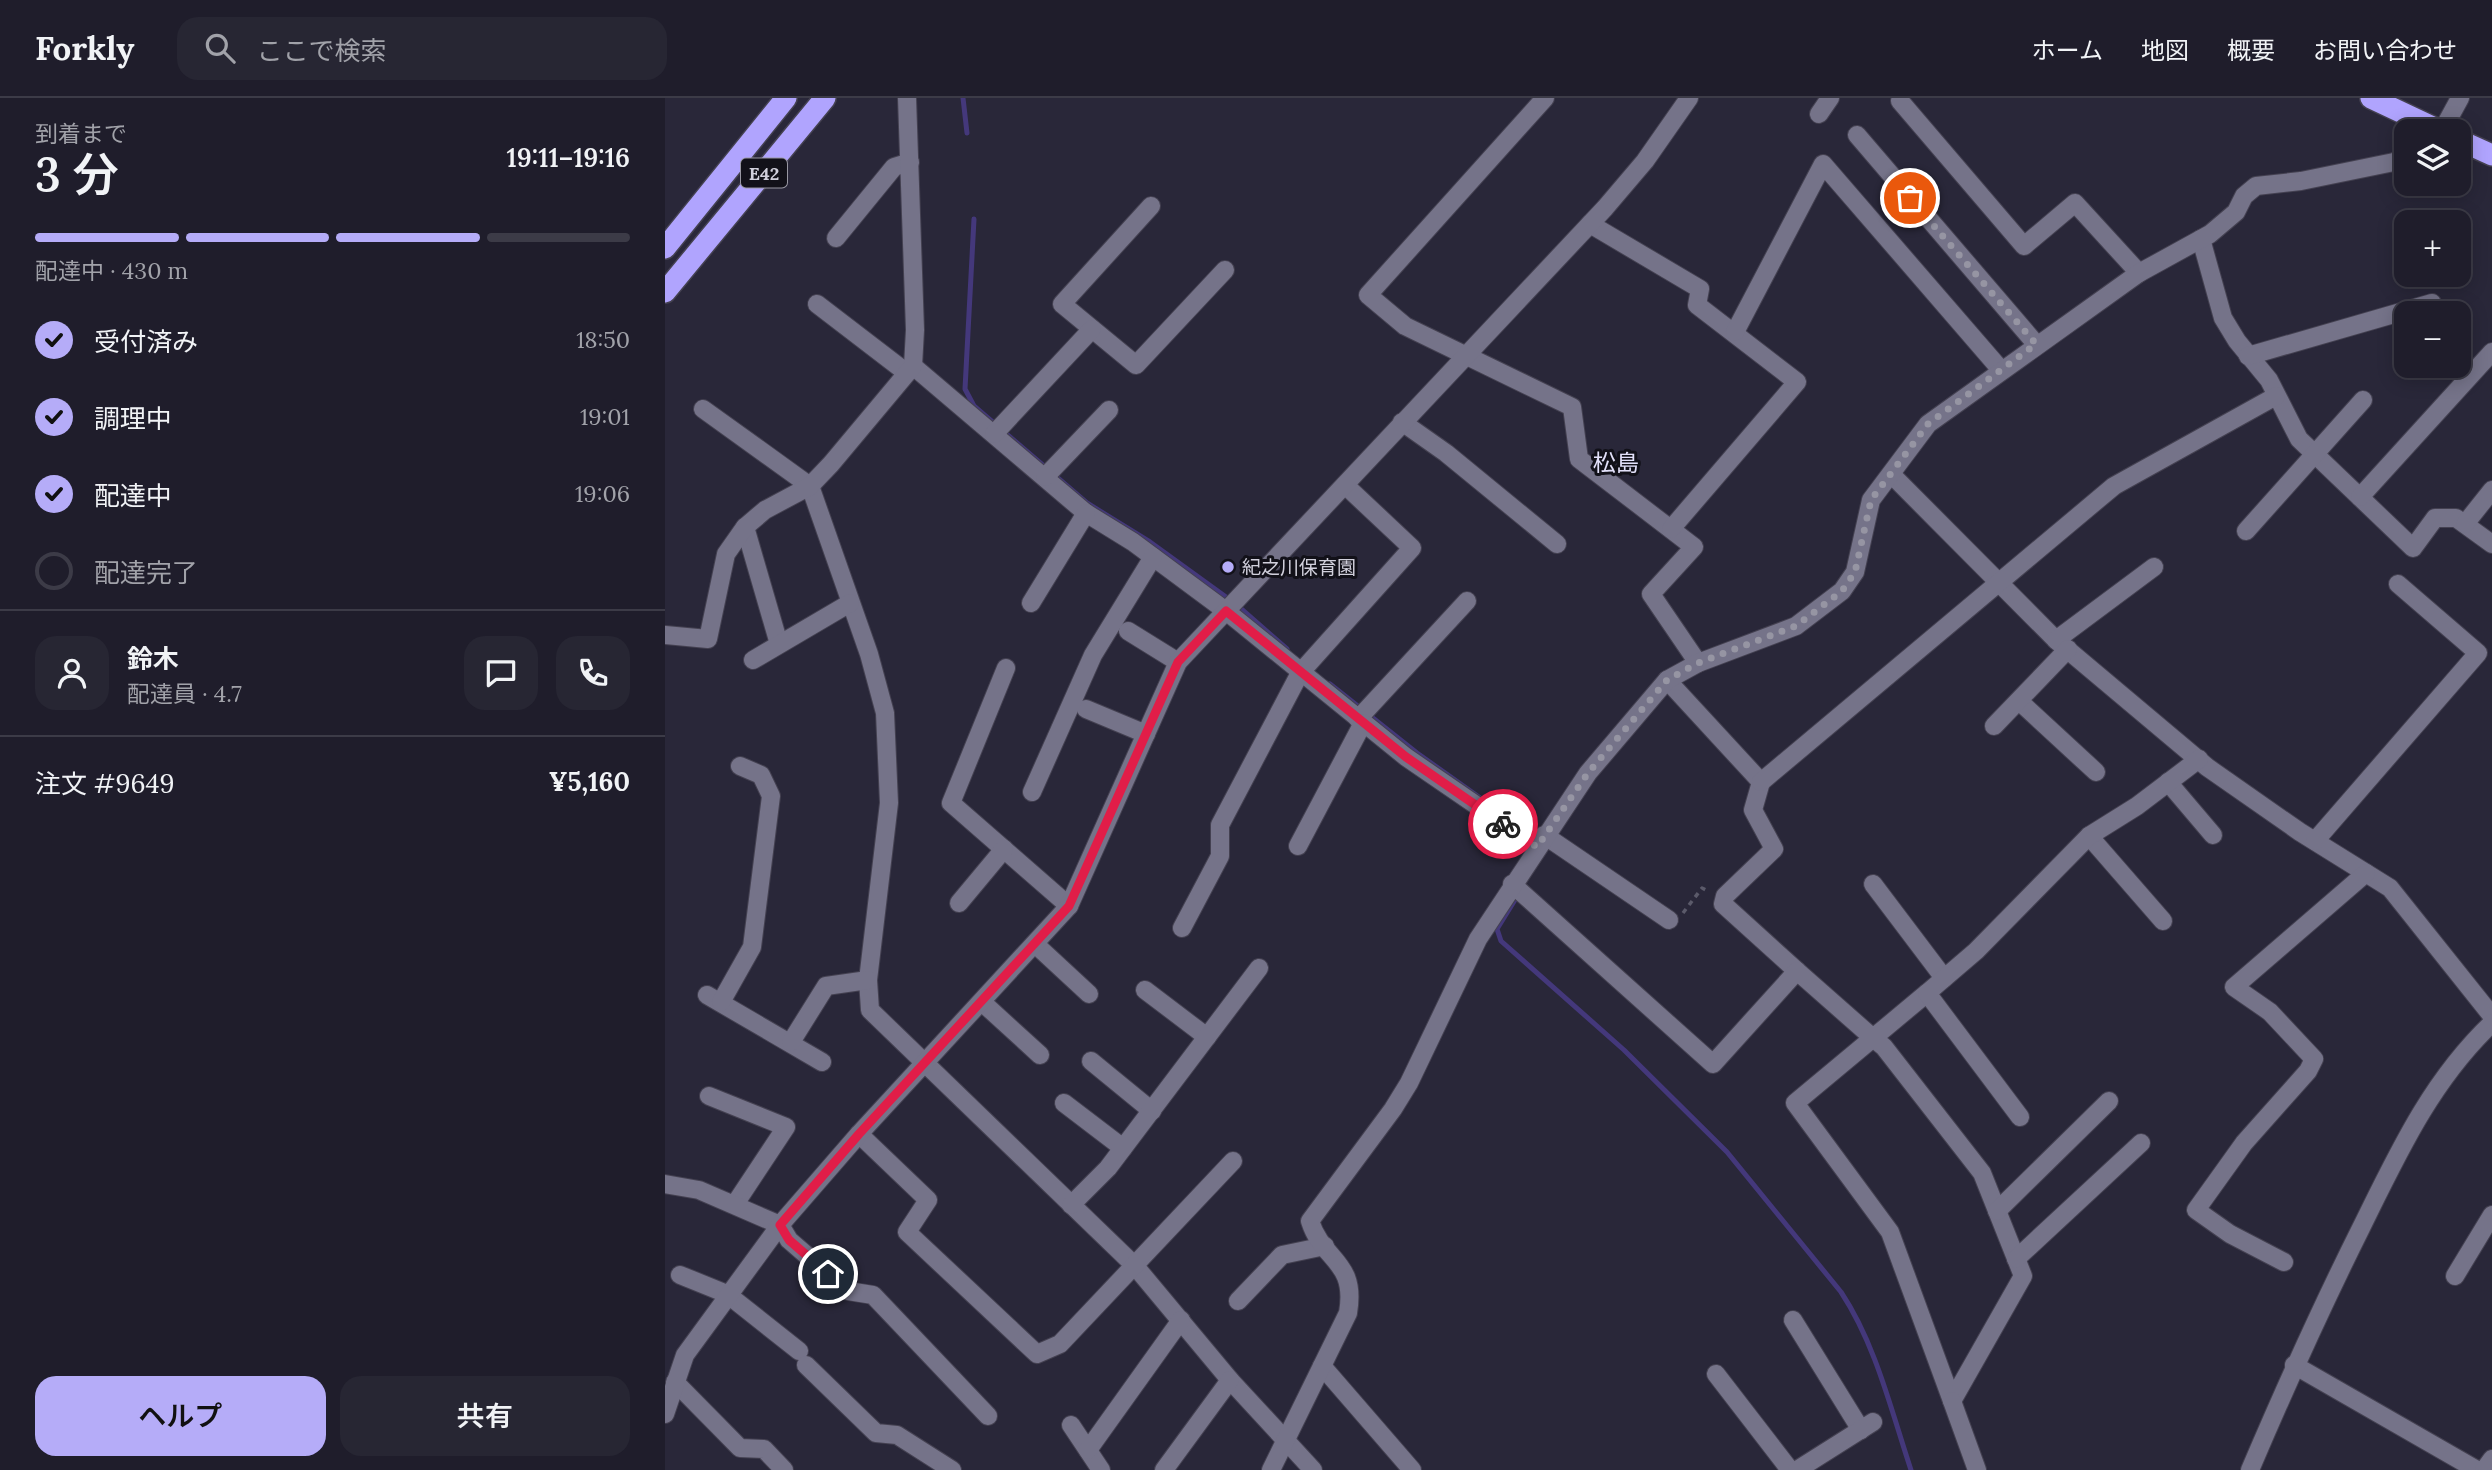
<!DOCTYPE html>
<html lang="ja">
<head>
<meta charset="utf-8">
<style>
	body { margin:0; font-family:Lora,"Noto Sans JP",serif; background:#272633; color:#f1f3f6; height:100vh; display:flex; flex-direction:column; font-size:26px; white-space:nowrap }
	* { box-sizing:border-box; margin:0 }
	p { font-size:23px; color:#a1a2a9 }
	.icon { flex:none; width:38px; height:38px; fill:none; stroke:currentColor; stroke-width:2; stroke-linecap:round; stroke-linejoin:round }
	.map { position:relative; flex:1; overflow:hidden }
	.drawer { display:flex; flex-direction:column; background:#1f1d2b; width:665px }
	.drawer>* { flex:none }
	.fabs { position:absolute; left:1729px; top:21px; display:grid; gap:14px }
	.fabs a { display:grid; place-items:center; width:77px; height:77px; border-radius:14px; background:#1f1d2b; box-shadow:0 4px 18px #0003,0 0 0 2px #3c3b47; font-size:35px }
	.pin { position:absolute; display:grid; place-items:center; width:60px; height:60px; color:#fff; margin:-30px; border:4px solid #fff; border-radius:50%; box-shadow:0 2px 7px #0007 }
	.courier { position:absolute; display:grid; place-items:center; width:70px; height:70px; margin:-35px; border:5px solid #e11d48; border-radius:50%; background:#fff; color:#222; box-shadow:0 2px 9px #0007 }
	.head em { font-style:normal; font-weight:600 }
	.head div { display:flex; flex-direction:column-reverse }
	.head { display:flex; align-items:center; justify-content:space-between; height:119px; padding:0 35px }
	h1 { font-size:46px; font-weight:600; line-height:52px }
	.bar { display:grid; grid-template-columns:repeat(4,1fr); gap:10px 7px; align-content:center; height:84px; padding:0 35px }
	.bar i { height:9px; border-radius:5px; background:#3c3b47 }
	.bar .active { background:#b5acf8 }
	.bar p { grid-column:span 4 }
	.line { display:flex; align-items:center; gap:18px; padding:0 35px; border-top:2px solid #3c3b47 }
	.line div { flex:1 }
	.round { display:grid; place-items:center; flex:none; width:74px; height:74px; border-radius:21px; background:#272633 }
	ol { padding:0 35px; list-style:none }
	li { display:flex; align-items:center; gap:21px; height:77px }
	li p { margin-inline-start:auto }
	li .icon { padding:7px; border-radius:50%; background:#b5acf8; color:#111; stroke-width:4 }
	li:last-child { color:#a1a2a9 }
	li i { width:38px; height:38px; border:4px solid #3c3b47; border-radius:50% }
	.primary-button { display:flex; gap:14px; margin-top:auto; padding:14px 35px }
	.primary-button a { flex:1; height:80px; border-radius:21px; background:#b5acf8; color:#111; font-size:28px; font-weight:600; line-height:80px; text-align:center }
	.primary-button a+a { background:#272633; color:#f1f3f6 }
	header { display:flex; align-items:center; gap:42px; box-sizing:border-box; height:98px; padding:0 35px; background:#1f1d2b; border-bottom:2px solid #3c3b47 }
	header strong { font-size:33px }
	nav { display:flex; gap:38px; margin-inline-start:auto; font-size:24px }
	.search { width:490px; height:63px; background:#272633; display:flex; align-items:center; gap:18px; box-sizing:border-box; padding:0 24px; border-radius:21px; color:#a1a2a9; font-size:26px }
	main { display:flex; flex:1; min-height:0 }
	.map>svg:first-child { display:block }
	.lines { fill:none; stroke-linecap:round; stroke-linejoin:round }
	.stream { stroke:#44387b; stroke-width:5 }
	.minor-casing { stroke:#444151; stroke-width:20 }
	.highway-casing { stroke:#444151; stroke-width:24 }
	.path { stroke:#5b5a6a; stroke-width:3.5; stroke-dasharray:5 5; stroke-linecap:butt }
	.minor { stroke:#757389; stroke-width:18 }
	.highway { stroke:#b0a4fe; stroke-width:21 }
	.done { stroke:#9695a3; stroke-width:7; stroke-dasharray:0 12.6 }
	.route { stroke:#e11d48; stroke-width:9 }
	.poi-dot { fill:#b5acf8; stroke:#121119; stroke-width:2.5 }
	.labels { text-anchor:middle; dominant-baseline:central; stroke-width:6; stroke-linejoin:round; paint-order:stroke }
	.shield { fill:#121119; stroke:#9897a2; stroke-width:2 }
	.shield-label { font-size:18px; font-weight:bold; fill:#d1d0dc }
	.poi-label { font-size:19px; fill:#d1d0dc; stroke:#121119; text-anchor:start }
	.quarter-label { font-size:23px; fill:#e3e1fa; stroke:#121119 }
</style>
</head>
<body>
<header>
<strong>Forkly</strong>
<div class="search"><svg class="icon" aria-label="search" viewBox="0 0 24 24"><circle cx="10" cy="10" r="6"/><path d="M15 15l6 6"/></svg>ここで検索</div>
<nav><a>ホーム</a><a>地図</a><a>概要</a><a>お問い合わせ</a></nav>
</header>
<main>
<section class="drawer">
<div class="head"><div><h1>3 分</h1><p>到着まで</p></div><em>19:11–19:16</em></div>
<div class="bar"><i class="active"></i><i class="active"></i><i class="active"></i><i></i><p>配達中 · 430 m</p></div>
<ol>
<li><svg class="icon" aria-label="check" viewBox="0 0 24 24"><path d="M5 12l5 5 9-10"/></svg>受付済み<p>18:50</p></li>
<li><svg class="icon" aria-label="check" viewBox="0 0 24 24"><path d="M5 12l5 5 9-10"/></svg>調理中<p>19:01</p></li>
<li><svg class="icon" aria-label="check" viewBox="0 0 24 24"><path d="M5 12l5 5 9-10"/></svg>配達中<p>19:06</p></li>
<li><i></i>配達完了</li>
</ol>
<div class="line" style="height:126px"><a class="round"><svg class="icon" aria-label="person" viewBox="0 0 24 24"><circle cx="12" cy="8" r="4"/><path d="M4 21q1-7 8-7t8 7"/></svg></a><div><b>鈴木</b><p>配達員 · 4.7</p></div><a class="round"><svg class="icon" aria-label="chat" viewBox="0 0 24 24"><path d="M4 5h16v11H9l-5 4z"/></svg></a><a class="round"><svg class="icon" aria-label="phone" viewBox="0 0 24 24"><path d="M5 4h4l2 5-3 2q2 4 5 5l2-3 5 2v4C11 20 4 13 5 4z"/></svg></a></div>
<div class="line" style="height:91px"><div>注文 #9649</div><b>¥5,160</b></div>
<div class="primary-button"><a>ヘルプ</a><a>共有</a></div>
</section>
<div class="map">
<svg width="1827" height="1372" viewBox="0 0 1827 1372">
	<rect width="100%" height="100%" fill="#292739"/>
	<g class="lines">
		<!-- stream -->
		<g class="stream">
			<path d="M298 0 302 35"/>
			<path d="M309 121 300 291 309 308 422 405 485 444 561 499"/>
			<path d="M574 509 622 551"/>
			<path d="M665 586 752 655 870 739"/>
			<path d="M853 797 832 831 836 843 959 952 1062 1054 1176 1194C1211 1247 1226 1312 1246 1372"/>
		</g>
		<!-- minor casing -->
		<g class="minor-casing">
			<g id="minor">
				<path d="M880 0 703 197 740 228 907 309 914 361 1029 449 986 496 1033 565"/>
				<path d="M1235 3 1359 148 1410 105 1474 175"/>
				<path d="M1154 16 1165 0"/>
				<path d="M1777 33 1795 0"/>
				<path d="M1192 37 1371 246"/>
				<path d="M486 108 397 206 471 267 560 172"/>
				<path d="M925 126 1035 191 1032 207 1132 284 1006 431"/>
				<path d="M171 140 229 69 245 64"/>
				<path d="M1536 141 1558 220 1572 243 1604 282 1634 341 1748 450 1770 420H1791L1827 446"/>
				<path d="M152 206 242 275"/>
				<path d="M1070 234 1158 66 1336 272"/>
				<path d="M1583 258 1767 205"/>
				<path d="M248 268 421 415 468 444 561 513 741 659 872 749"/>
				<path d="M38 311 145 388 204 556 220 615 224 705 203 882 205 912 470 1168 565 1282 648 1372"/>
				<path d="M737 324 781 355 892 446"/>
				<path d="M329 336 427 231"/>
				<path d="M1227 377 1391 542 1542 669 1635 734 1725 790 1827 918"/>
				<path d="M380 379 444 312"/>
				<path d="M1695 399 1827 254"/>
				<path d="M1800 426 1827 392"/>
				<path d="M80 429 114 546"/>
				<path d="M1581 433 1698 302"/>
				<path d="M366 505 421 415"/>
				<path d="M463 533 513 564"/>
				<path d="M0 537 43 541 61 456 80 429 100 412 145 388 166 366 248 268 250 232 242 0"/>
				<path d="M1391 542 1489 469"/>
				<path d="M88 562 185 505"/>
				<path d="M341 570 286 705 404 808"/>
				<path d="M1002 582 1096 684 1088 712 1109 751 1060 798 1058 806 1132 873"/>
				<path d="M1354 603 1431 674"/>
				<path d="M421 611 481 636"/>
				<path d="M693 621 802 503"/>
				<path d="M1329 628 1403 551"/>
				<path d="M1096 684 1449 388 1611 298"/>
				<path d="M1503 684 1548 737"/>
				<path d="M367 694 428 557 488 459"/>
				<path d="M879 737 1004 822"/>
				<path d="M1424 738 1498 823"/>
				<path d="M1650 743 1813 555 1733 486"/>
				<path d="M633 748 698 625"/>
				<path d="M847 786 1048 966 1132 873 1208 940 1130 1005 1225 1134 1287 1303 1358 1178 1317 1075 1219 949 1208 940 1262 895"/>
				<path d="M1208 786 1279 880"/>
				<path d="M294 805 339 751"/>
				<path d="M517 830 555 758V727L635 575 747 450 680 387"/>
				<path d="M370 846 424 896"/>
				<path d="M480 892 542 939"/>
				<path d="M42 897 157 964"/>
				<path d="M56 904 87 849 106 698 96 677 75 668"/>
				<path d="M318 905 375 957"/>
				<path d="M126 944 161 888 203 882"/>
				<path d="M426 963 487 1013"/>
				<path d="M44 998 121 1029 70 1106"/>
				<path d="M399 1005 458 1050"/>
				<path d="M1355 1019 1262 895 1311 853 1424 738 1472 708 1534 661"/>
				<path d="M194 1036 263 1102 242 1134 372 1256 395 1246 568 1063"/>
				<path d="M0 1086 34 1092 115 1127 124 1142 183 1193 208 1197 323 1318"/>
				<path d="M406 1107 443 1070 594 870"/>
				<path d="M1332 1113 1444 1003"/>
				<path d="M1351 1161 1476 1045"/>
				<path d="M1619 1164 1565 1136 1531 1112 1579 1045 1643 973 1649 961 1605 914 1569 889 1701 775"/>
				<path d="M15 1177 62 1196 134 1253"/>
				<path d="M1790 1178 1827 1117"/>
				<path d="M573 1203 617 1157 660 1148"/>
				<path d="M1128 1222 1196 1332"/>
				<path d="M141 1267 211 1335 232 1337 287 1372"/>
				<path d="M1629 1267 1812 1372"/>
				<path d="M657 1268 747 1372"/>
				<path d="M1051 1276 1125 1372"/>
				<path d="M10 1284 75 1350 99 1351 119 1372"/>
				<path d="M1287 1303 1312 1372"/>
				<path d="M0 1316 20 1257 115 1127 194 1036 404 808 513 564 940 110 980 63 1024 0"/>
				<path d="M406 1327 436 1372"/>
				<path d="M423 1352 516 1222"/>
				<path d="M499 1372 565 1282"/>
				<path d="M606 1372 683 1215C692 1162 658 1164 645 1123L728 1011 744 985 813 841 923 675 1002 582 1033 565 1131 528 1177 493 1190 474 1206 402 1263 326 1474 175 1545 136 1571 114 1579 98 1591 88 1636 83 1729 64 1741 58"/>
				<path d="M1132 1372 1208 1324"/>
				<path d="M1585 1372C1620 1290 1656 1210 1696 1130 1733 1055 1766 983 1827 925"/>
				<path d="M1819 1372 1827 1361"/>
			</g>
		</g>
		<!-- highway casing -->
		<g class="highway-casing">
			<g id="highway">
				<path d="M1706 0 1776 33"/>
				<path d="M1794 42 1827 57"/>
				<path d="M0 150 121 0"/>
				<path d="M0 194 160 0"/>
			</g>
		</g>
		<!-- path -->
		<path class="path" d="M1018 815 1037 790 1043 793"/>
		<!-- minor -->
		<use href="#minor" class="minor"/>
		<!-- highway -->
		<use href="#highway" class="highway"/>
	</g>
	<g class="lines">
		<!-- done -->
		<path class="done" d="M838 726 872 749 923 675 1002 582 1033 565 1131 528 1177 493 1190 474 1206 402 1263 326 1371 246 1245 100"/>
		<!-- route -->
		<path class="route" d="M163 1176 124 1142 115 1127 194 1036 404 808 513 564 561 513 741 659 838 726"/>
	</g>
	<!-- markers -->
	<circle class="poi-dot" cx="563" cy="469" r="7"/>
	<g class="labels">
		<!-- shield labels -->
		<rect class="shield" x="76" y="60.5" width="46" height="29" rx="5"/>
		<g class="shield-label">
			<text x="99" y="75">E42</text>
		</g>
		<!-- poi labels -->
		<g class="poi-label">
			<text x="577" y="469">紀之川保育園</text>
		</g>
		<!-- quarter labels -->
		<g class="quarter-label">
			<text x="951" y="364">松島</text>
		</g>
	</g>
</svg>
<div class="fabs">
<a><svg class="icon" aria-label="layers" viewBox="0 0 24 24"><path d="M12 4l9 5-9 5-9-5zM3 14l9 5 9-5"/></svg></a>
<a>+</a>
<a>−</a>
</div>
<div class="pin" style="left:1245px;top:100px;background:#ea580c"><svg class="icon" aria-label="bag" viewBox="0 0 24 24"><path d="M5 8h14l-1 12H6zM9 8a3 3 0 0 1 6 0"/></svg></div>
<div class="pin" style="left:163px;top:1176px;background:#1f2937"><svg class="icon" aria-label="home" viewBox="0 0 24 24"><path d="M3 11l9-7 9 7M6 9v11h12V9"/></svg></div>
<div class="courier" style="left:838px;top:726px"><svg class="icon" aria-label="bike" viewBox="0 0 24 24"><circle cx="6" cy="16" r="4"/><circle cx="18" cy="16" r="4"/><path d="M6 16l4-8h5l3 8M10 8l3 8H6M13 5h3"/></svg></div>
</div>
</main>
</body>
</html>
